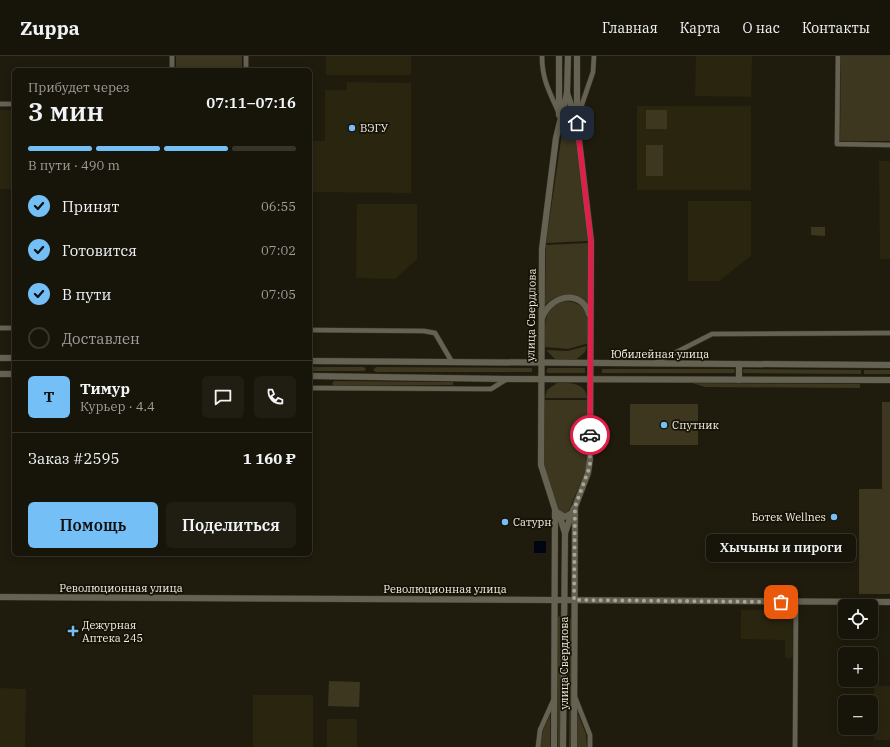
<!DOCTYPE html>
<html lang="ru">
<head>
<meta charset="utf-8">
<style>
	body { margin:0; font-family:"IBM Plex Serif",serif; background:#201e13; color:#f1f3f6; height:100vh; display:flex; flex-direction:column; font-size:15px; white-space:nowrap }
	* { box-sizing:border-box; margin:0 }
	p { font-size:13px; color:#9e9f9c }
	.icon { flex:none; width:22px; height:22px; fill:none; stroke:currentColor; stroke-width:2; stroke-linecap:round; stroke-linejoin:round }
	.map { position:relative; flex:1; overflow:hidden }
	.drawer { position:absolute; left:12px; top:12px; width:300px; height:488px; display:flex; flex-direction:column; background:#17150a; border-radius:6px; box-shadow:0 2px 10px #0003,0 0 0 1px #36342b }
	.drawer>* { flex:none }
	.controls { position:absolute; left:838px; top:543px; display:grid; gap:8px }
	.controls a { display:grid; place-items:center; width:40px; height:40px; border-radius:6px; background:#17150a; box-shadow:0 2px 10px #0003,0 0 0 1px #36342b; font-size:20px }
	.pin { position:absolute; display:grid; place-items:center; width:34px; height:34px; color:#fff; margin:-17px; border-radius:8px; box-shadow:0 2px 6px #0006 }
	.courier { position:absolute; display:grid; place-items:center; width:40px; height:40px; margin:-20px; border:3px solid #e11d48; border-radius:50%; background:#fff; color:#222; box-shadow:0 1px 5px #0007 }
	.bubble { position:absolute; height:28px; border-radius:6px; background:#17150a; box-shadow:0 2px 10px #0003,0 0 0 1px #36342b; font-size:13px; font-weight:600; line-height:28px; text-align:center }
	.overview em { font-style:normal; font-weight:600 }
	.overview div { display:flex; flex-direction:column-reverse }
	.overview { display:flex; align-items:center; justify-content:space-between; height:68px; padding:0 16px }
	h1 { font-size:26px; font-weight:600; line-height:30px }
	.bar { display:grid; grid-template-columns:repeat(4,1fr); gap:6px 4px; align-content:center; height:48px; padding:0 16px }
	.bar i { height:5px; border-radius:3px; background:#36342b }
	.bar .selected { background:#74c0f6 }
	.bar p { grid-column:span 4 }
	.line { display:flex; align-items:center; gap:10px; padding:0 16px; border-top:1px solid #36342b }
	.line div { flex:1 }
	.round { display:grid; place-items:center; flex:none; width:42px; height:42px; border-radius:6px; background:#201e13 }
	ol { padding:0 16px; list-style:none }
	li { display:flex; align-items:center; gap:12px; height:44px }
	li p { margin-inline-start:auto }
	li .icon { padding:4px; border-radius:50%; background:#74c0f6; color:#111; stroke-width:4 }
	li:last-child { color:#9e9f9c }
	li i { width:22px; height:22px; border:2px solid #36342b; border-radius:50% }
	.cta { display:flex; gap:8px; margin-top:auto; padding:8px 16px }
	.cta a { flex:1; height:46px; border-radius:6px; background:#74c0f6; color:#111; font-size:16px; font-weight:600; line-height:46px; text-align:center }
	.cta a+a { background:#201e13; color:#f1f3f6 }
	header { display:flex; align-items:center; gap:24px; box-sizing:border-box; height:56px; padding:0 20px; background:#17150a; border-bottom:1px solid #36342b }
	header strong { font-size:19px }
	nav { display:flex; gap:22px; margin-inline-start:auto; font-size:14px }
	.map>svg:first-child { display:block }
	.built { fill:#29250f }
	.green { fill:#3c371e }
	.water { fill:#000514 }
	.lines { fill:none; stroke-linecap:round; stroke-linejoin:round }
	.street-casing { stroke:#37352e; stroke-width:5.5 }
	.secondary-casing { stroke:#37352e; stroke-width:7 }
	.street { stroke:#666251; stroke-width:4.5 }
	.secondary { stroke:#666251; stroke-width:6 }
	.done { stroke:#a8a599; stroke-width:4; stroke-dasharray:0 7.2 }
	.route { stroke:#e11d48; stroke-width:5 }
	.poi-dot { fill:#74c0f6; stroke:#161205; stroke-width:1.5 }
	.labels { text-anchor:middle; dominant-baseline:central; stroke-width:3.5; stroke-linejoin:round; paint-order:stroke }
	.poi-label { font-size:11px; fill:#f1efe5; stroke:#161205; text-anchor:start }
	.street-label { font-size:11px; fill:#f1efe5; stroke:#161205 }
</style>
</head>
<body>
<header>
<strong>Zuppa</strong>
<nav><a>Главная</a><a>Карта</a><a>О нас</a><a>Контакты</a></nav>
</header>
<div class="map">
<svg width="890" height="691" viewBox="0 0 890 691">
	<rect width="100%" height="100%" fill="#1f1c0d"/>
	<!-- built -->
	<g class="built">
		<rect x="326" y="0" width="85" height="19"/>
		<path d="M696 0H752L751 41 695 40Z"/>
		<path d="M347 26 411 27V137L310 136V85H325V34H347Z"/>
		<rect x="637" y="50" width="114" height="84"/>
		<rect x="0" y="54" width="14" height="79"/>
		<path d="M879 105H890V203H880Z"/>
		<path d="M688 145H751V200L719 225H688Z"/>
		<path d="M357 148H417V203L395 223 356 222Z"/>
		<path d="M741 554H794V602H785V584L741 583Z"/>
		<rect x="874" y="630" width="16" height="54"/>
		<path d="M0 632 26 633 25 691H0Z"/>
		<rect x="253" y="639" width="60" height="52"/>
		<rect x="327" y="663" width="30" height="28"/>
	</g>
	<!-- green -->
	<g class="green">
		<rect x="176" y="0" width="66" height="14"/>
		<path d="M841 0H890V85H840Z"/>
		<rect x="646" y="54" width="21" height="19"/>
		<path d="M566 60 571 61 574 64 588 185 546 187 564 64Z"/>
		<rect x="646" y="89" width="17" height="31"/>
		<path d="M811 171H825V180L811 179Z"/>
		<path d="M588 187 589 250C571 241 562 233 545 249L546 189Z"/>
		<path d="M564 245C592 246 588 266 589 287L568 293 545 291C545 273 541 251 564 245Z"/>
		<path d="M587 290 585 296 577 303H555L546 294 567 295Z"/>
		<path d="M310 311H364L366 313 364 315H310Z"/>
		<path d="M376 311 532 312V316H376L373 314Z"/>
		<path d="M548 312H585V317H548L546 315Z"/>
		<path d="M602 313H734L735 315 734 317H602Z"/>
		<path d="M744 313 861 314V318L744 317 742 315Z"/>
		<rect x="864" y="314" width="26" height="4"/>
		<path d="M334 325 453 326V329L334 330 332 328Z"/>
		<path d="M557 327C569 327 586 326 587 342H545L547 334Z"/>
		<path d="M692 327 860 328V332L705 331Z"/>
		<path d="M544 344H587V411L567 459 560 457 545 417 544 408Z"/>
		<path d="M882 346H890V538H859V433H882Z"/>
		<rect x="630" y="348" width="68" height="41"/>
		<path d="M560 560V691H558V561Z"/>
		<path d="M571 562 572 691H569L570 563Z"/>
		<path d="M329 625 360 626 359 651 328 650Z"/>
		<path d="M578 658 586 678 587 691H577Z"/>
		<path d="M550 659V691H540L543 674Z"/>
	</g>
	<!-- water -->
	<rect class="water" x="534" y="485" width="12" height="12"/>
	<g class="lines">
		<!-- street casing -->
		<g class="street-casing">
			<g id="street">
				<path d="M542 0C542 23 549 35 558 55"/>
				<path d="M838 0 837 88 890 89"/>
				<path d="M172 14V0"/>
				<path d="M246 14V0"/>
				<path d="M0 48H14"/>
				<path d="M578 60 593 16 594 0"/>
				<path d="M0 272H14"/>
				<path d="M310 274 424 275 435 277 452 306"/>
				<path d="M655 307 712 278 890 277"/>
				<path d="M310 332 491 333 507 323"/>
				<path d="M575 641 590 679V691"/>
				<path d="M538 691 540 674 553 645"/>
				<path d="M795 691 796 546"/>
			</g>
		</g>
		<!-- secondary casing -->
		<g class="secondary-casing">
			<g id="secondary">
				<path d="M577 0V62"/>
				<path d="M567 37 577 67 591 185 590 403 588 417 575 451 574 691"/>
				<path d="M559 59V0"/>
				<path d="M542 262C551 238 582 233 589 258"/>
				<path d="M0 302H14"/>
				<path d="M310 305 890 309"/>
				<path d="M739 308V324"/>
				<path d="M0 318H14"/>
				<path d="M310 320 507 323 890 324"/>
				<path d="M557 456 565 461 572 457 574 452"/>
				<path d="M559 458 565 477 563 691"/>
				<path d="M565 477 572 457"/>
				<path d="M0 541 890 546"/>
				<path d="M554 691 555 453 541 409 542 193 556 82 567 37 568 0"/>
			</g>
		</g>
		<!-- street -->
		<use href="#street" class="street"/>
		<!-- secondary -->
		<use href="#secondary" class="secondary"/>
	</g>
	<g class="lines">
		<!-- done -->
		<path class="done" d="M590 379V410L575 451 574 544 781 546"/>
		<!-- route -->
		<path class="route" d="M577 67 591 185 590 379"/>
	</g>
	<!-- markers -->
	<g class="poi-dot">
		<circle cx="352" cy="72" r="4"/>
		<circle cx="664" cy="369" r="4"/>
		<circle cx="834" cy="461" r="4"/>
		<circle cx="505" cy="466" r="4"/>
		<path d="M71 569h4v4h4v4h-4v4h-4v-4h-4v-4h4z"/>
	</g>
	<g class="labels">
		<!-- poi labels -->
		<g class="poi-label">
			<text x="360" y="72">ВЭГУ</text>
			<text x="672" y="369">Спутник</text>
			<text x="826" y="461" text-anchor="end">Ботек Wellnes</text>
			<text x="513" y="466">Сатурн</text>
			<text x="82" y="569">Дежурная<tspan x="82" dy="13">Аптека 245</tspan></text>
		</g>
		<!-- street labels -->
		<g class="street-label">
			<text transform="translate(531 259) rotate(-89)">улица Свердлова</text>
			<text x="660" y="298">Юбилейная улица</text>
			<text x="121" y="532">Революционная улица</text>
			<text x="445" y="533">Революционная улица</text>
			<text transform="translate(564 607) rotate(-90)">улица Свердлова</text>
		</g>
	</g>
</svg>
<div class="controls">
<a><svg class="icon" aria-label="locate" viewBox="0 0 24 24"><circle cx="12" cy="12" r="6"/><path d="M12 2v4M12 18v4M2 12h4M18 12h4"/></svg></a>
<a>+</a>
<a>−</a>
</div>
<div class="pin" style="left:781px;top:546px;background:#ea580c"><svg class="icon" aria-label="bag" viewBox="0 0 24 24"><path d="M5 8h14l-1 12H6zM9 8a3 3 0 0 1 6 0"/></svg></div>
<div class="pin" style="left:577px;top:67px;background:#1f2937"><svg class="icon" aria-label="home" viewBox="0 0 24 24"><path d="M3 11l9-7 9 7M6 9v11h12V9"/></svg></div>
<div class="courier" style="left:590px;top:379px"><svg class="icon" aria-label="car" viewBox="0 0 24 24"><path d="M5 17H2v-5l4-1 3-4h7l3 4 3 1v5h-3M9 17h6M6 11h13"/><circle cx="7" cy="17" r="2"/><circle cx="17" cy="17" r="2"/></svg></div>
<div class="bubble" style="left:706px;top:478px;width:150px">Хычыны и пироги</div>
<section class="drawer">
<div class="overview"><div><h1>3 мин</h1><p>Прибудет через</p></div><em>07:11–07:16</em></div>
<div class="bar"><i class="selected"></i><i class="selected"></i><i class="selected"></i><i></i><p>В пути · 490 m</p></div>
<ol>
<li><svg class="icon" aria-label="check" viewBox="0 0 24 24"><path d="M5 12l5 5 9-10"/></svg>Принят<p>06:55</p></li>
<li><svg class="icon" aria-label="check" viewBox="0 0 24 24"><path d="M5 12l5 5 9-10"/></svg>Готовится<p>07:02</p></li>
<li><svg class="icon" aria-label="check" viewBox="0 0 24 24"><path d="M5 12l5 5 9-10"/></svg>В пути<p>07:05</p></li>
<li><i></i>Доставлен</li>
</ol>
<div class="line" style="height:72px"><b class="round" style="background:#74c0f6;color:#111">Т</b><div><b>Тимур</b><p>Курьер · 4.4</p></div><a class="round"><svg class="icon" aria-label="chat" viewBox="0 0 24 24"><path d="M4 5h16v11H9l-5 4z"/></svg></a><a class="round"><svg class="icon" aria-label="phone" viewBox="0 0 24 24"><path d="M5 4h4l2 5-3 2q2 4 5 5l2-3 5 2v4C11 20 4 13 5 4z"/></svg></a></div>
<div class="line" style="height:52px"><div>Заказ #2595</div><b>1 160 ₽</b></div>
<div class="cta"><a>Помощь</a><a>Поделиться</a></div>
</section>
</div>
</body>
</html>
